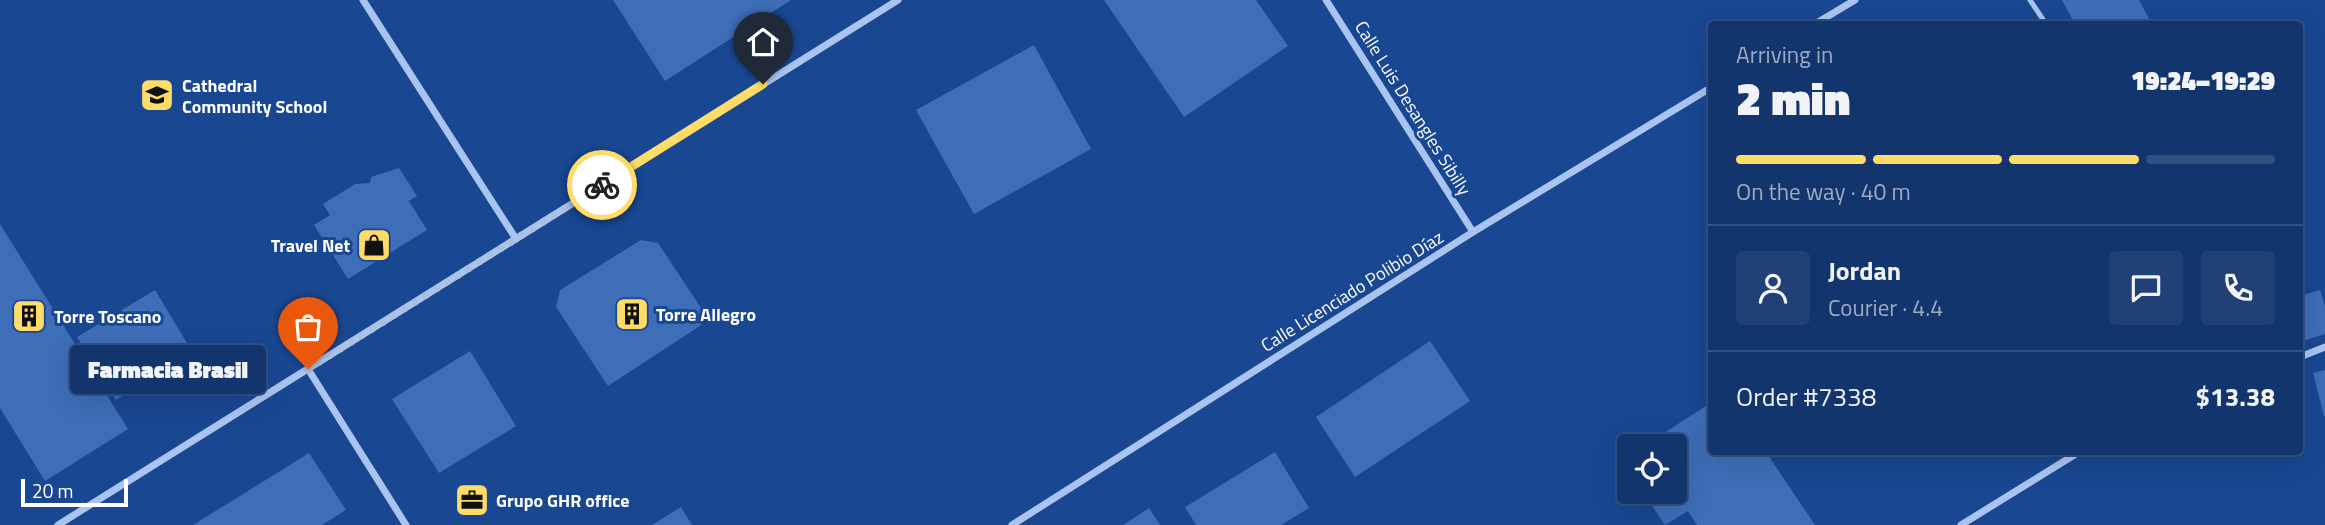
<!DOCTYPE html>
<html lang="en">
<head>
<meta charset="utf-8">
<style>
	body { margin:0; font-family:"Titillium Web",sans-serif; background:#204076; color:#f1f3f6; height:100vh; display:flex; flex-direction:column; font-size:26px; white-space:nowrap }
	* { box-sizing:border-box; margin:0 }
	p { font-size:23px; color:#9dabc2 }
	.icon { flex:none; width:38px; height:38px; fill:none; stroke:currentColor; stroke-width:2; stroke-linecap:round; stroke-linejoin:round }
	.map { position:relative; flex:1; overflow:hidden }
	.side { position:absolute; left:1708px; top:21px; width:595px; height:434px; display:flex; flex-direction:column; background:#13356e; border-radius:7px; box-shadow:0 7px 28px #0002,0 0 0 2px #325081 }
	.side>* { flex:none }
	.buttons { position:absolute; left:1617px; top:434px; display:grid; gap:14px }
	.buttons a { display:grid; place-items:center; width:70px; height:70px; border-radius:7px; background:#13356e; box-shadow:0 7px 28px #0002,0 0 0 2px #325081; font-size:35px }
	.scale { position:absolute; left:21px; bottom:18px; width:107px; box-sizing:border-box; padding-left:7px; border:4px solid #fff; border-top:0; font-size:19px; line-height:24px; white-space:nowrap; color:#fff; -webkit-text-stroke:5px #194792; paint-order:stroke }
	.pin { position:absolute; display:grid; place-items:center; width:60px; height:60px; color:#fff; margin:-72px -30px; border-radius:50% 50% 50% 0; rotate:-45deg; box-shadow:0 0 7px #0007 }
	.pin .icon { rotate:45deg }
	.courier { position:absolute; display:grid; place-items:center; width:70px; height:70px; margin:-35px; border:5px solid #ffdb67; border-radius:50%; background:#fff; color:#222; box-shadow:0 2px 9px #0007 }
	.bubble { position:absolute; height:49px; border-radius:7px; background:#13356e; box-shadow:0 7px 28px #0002,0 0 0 2px #325081; font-size:23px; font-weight:800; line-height:49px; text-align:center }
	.summary em { font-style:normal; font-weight:800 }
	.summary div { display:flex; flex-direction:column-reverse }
	.summary { display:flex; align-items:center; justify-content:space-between; height:119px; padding:0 28px }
	h1 { font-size:46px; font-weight:800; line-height:52px }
	.bar { display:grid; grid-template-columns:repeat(4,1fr); gap:10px 7px; align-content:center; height:84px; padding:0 28px }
	.bar i { height:9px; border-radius:5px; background:#325081 }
	.bar .active { background:#ffdb67 }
	.bar p { grid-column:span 4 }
	.line { display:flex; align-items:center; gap:18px; padding:0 28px; border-top:2px solid #325081 }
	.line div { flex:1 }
	.round { display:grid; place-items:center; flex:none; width:74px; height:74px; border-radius:7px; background:#204076 }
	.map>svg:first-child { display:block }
	.building { fill:#3e6eb8 }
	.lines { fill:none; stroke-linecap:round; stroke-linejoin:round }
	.service { stroke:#a9c5ef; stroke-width:5 }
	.minor { stroke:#a9c5ef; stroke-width:7 }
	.done { stroke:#aebfd9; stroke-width:7; stroke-dasharray:0 12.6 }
	.route { stroke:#ffdb67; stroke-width:9 }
	.labels { text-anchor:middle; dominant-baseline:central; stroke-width:6; stroke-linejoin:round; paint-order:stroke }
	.poi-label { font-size:18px; font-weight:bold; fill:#fff; stroke:#194792; text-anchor:start }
	.street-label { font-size:18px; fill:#fff; stroke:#194792 }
</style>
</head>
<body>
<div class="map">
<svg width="2325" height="525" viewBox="0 0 2325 525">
	<rect width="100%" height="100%" fill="#194792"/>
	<!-- building -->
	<g class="building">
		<path d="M613 0H791L665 81Z"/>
		<path d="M1104 0H1256L1288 46 1184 117Z"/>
		<path d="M2062 0H2139L2152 24H2075Z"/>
		<path d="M1034 45 1091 149 974 214 916 110Z"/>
		<path d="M399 168 417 196 409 201 427 230 348 279 314 225 330 215 323 204 355 184 370 183 371 177Z"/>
		<path d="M0 224 128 429 45 481 0 408Z"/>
		<path d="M641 240 658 243 709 320 608 386 556 307 560 290Z"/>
		<path d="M155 290 193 353 116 400 77 337Z"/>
		<path d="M2320 290 2325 306V334L2300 342V296Z"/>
		<path d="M1430 341 1470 401 1355 477 1316 417Z"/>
		<path d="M470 351 516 426 439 473 392 399Z"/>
		<path d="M2325 370V416H2324L2313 373Z"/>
		<path d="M1712 402V452H1766L1815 525H1697L1688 511 1665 525 1643 492H1675V446H1644Z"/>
		<path d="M1275 452 1309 508 1281 525H1196L1185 507Z"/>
		<path d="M309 453 346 510 322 525H193Z"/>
		<path d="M681 507 692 525H652Z"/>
		<path d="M1149 508 1160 525H1123Z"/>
	</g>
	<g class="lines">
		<!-- service -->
		<path class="service" d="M2030 0 2046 24"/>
		<!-- minor -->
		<g class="minor">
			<path d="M363 0 516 239"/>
			<path d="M1326 0 1473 232"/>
			<path d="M1815 24 1855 0"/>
			<path d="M2300 357 2325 347"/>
			<path d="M308 369 406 525"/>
			<path d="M58 525 898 0"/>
			<path d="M1012 525 1473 232 1712 87"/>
			<path d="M1961 525 2079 452"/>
		</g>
	</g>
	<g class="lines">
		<!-- done -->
		<path class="done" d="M308 369 602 185"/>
		<!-- route -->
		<path class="route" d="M602 185 763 84"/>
	</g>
	<!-- icons -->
	<defs>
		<g id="school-square" transform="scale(1.75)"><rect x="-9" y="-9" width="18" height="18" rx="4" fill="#ffdb67" stroke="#194792"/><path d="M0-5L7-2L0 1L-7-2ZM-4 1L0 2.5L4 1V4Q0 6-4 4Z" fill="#111"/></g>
		<g id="shop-square" transform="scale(1.75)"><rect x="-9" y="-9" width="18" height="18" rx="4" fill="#ffdb67" stroke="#194792"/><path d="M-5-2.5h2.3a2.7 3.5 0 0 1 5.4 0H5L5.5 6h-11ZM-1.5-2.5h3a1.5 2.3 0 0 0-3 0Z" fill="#111"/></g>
		<g id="building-square" transform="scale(1.75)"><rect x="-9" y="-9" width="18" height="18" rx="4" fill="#ffdb67" stroke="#194792"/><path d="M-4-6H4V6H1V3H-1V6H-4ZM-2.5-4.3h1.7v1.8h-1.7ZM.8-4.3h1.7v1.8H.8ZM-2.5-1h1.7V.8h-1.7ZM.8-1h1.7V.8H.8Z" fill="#111"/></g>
		<g id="office-square" transform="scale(1.75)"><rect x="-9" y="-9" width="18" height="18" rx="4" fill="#ffdb67" stroke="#194792"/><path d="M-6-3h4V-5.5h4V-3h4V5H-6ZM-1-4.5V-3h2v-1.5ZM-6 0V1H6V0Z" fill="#111"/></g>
	</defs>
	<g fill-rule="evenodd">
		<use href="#school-square" x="157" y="95"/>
		<use href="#shop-square" x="374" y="245"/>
		<use href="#building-square" x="632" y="314"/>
		<use href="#building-square" x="29" y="316"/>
		<use href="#office-square" x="472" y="500"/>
	</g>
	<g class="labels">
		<!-- poi labels -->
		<g class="poi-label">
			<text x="182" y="85">Cathedral<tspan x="182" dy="21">Community School</tspan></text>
			<text x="350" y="245" text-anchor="end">Travel Net</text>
			<text x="656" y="314">Torre Allegro</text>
			<text x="54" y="316">Torre Toscano</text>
			<text x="496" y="500">Grupo GHR office</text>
		</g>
		<!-- street labels -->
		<g class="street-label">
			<text transform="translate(1413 108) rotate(58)">Calle Luis Desangles Sibilly</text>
			<text transform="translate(1352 291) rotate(-32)">Calle Licenciado Polibio Díaz</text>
		</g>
	</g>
</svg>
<div class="buttons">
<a><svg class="icon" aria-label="locate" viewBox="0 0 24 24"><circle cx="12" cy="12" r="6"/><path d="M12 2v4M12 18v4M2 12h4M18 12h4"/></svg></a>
</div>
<div class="scale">20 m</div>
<div class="pin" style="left:308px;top:369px;background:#ea580c"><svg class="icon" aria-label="bag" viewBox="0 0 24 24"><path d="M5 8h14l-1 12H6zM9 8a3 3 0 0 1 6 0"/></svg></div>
<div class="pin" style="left:763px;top:84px;background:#1f2937"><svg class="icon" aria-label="home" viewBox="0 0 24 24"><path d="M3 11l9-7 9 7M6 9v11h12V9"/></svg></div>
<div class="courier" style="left:602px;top:185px"><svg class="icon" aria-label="bike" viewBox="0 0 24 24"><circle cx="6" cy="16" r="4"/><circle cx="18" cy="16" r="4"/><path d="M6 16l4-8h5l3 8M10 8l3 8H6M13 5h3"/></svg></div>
<div class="bubble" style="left:70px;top:345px;width:196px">Farmacia Brasil</div>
<section class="side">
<div class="summary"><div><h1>2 min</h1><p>Arriving in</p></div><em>19:24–19:29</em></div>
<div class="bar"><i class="active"></i><i class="active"></i><i class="active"></i><i></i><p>On the way · 40 m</p></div>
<div class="line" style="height:126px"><a class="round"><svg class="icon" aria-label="person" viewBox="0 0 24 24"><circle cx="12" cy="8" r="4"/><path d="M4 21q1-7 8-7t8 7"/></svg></a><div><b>Jordan</b><p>Courier · 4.4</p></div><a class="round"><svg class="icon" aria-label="chat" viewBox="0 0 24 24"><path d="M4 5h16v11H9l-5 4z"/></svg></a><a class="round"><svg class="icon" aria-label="phone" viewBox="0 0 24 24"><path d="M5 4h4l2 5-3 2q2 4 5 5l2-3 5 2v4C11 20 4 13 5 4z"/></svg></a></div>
<div class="line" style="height:91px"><div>Order #7338</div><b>$13.38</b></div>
</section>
</div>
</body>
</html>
